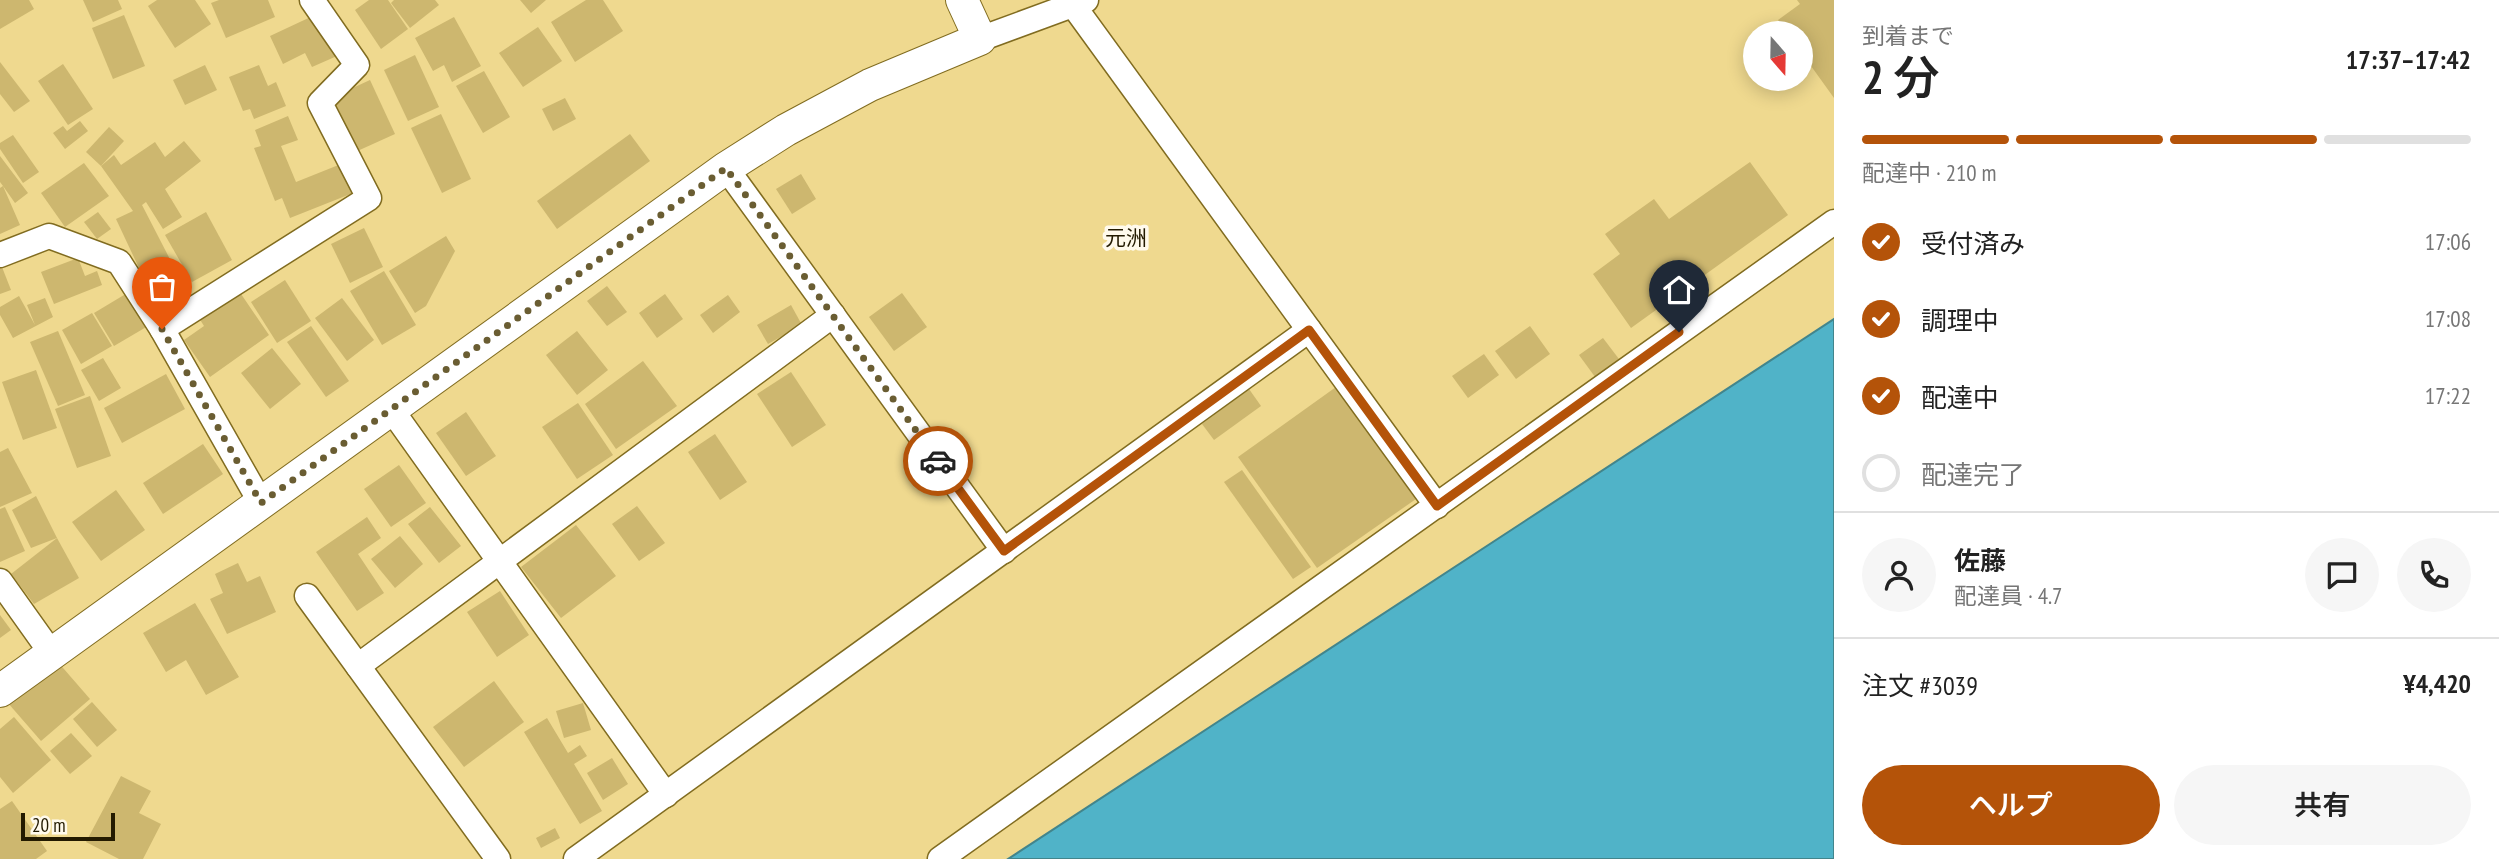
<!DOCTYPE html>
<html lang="ja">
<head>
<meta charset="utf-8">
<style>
	body { margin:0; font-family:"PT Sans Narrow","Noto Sans JP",sans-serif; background:#f6f6f6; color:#222; height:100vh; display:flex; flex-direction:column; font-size:26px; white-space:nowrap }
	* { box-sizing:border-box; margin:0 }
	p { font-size:23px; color:#767676 }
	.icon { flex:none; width:38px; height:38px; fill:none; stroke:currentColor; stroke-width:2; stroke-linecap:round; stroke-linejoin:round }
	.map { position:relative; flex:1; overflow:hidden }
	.panel { display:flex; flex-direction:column; background:#fff; width:665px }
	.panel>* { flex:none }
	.needle { width:46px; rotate:160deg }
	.fabs { position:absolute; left:1743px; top:21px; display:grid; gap:14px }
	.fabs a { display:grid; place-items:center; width:70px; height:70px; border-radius:50%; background:#fff; box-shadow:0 4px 18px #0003; font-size:35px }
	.scale { position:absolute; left:21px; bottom:18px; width:94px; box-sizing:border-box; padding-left:7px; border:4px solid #231a00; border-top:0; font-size:19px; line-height:24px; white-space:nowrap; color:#231a00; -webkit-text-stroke:5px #fffaec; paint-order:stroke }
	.pin { position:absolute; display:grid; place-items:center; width:60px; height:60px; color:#fff; margin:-72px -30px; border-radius:50% 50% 50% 0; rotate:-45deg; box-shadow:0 0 7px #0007 }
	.pin .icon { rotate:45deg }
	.courier { position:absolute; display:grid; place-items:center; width:70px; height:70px; margin:-35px; border:5px solid #b45309; border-radius:50%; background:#fff; color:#222; box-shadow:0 2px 9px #0007 }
	.head em { font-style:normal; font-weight:600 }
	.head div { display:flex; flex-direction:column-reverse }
	.head { display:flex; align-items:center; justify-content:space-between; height:119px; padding:0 28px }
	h1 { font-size:46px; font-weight:600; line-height:52px }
	.bar { display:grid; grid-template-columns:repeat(4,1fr); gap:10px 7px; align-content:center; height:84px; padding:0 28px }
	.bar i { height:9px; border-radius:5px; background:#e0e0e0 }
	.bar .on { background:#b45309 }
	.bar p { grid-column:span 4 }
	.line { display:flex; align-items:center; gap:18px; padding:0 28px; border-top:2px solid #e0e0e0 }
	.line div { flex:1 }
	.round { display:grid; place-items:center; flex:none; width:74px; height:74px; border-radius:37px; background:#f6f6f6 }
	ol { padding:0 28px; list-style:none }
	li { display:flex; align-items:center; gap:21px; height:77px }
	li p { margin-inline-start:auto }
	li .icon { padding:7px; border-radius:50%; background:#b45309; color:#fff; stroke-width:4 }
	li:last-child { color:#767676 }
	li i { width:38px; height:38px; border:4px solid #e0e0e0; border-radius:50% }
	.cta { display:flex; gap:14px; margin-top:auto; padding:14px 28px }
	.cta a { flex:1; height:80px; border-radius:42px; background:#b45309; color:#fff; font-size:28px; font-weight:600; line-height:80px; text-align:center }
	.cta a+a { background:#f6f6f6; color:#222 }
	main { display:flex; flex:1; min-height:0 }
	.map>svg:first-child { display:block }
	.water { fill:#50b3c8; stroke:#42858c; stroke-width:2 }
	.building { fill:#cdb76f }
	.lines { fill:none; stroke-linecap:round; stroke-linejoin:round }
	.minor-casing { stroke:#816c20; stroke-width:27 }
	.tertiary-casing { stroke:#816c20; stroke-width:34 }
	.minor { stroke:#fff; stroke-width:24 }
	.tertiary { stroke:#fff; stroke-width:32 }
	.done { stroke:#6a5d32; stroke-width:7; stroke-dasharray:0 12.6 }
	.route { stroke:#b45309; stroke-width:9 }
	.labels { text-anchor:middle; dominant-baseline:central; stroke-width:7; stroke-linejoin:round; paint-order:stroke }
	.neighbourhood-label { font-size:21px; fill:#231a00; stroke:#fffaec }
</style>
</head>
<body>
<main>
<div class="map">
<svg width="1834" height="859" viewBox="0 0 1834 859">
	<rect width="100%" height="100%" fill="#efd98f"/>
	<!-- water -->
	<path class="water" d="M1834 319V859H1008Z"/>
	<!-- building -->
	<g class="building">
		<path d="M0 0H29L34 9 0 29Z"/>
		<path d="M83 0H118L122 9 93 22Z"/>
		<path d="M157 0H195L211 24 175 48 148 6Z"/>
		<path d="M219 0H268L275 17 226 38 211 3Z"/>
		<path d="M369 0H388L408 29 381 49 355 10Z"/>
		<path d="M394 0H435L439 5 410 28 391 3Z"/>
		<path d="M520 0H546L531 13Z"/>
		<path d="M586 0H603L623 31 575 62 551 22Z"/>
		<path d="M1797 0H1834V98L1801 52V33H1787L1778 20 1800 4Z"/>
		<path d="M317 14 337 56 312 67 305 53 283 64 270 36Z"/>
		<path d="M124 15 145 66 113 79 92 28Z"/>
		<path d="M454 17 481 66 452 82 444 65 433 71 415 38Z"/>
		<path d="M538 27 562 61 523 87 499 53Z"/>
		<path d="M415 55 439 107 408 121 384 70Z"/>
		<path d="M0 62 30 101 14 112 0 94Z"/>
		<path d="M63 64 93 109 68 125 38 81Z"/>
		<path d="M205 65 217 90 185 105 173 80Z"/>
		<path d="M259 65 268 86 276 82 286 106 254 119 250 109 243 111 229 77Z"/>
		<path d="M484 71 510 117 483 133 456 86Z"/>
		<path d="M370 80 395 134 353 153 329 99Z"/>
		<path d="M565 98 576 119 553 131 542 109Z"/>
		<path d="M441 114 471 179 442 193 411 128Z"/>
		<path d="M288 116 298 140 281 146 296 182 341 164 353 193 290 218 282 198 275 201 254 148 261 146 255 130Z"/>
		<path d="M80 121 88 131 65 149 53 133 63 126 67 131Z"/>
		<path d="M109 127 124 141 101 166 86 152Z"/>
		<path d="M630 134 650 161 557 229 537 201Z"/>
		<path d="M13 135 39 172 23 183 0 149V143Z"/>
		<path d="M184 141 201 161 165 189 182 217 163 229 146 202 142 205 175 269 146 283 116 219 133 211 101 166 114 155 121 165 155 142 165 157Z"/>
		<path d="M0 156 28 193 15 203 3 186 20 225 0 234V188L3 186 0 182Z"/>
		<path d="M1750 162 1788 215 1631 328 1593 274 1620 254 1605 234 1654 199 1669 219Z"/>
		<path d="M84 163 109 196 65 227 41 193Z"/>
		<path d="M801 174 816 199 792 214 776 189Z"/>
		<path d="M98 212 111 229 97 239 84 222Z"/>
		<path d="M206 212 232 260 192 282 165 235Z"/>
		<path d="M364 228 383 267 350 283 331 244Z"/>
		<path d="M446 236 455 251 426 306 415 313 389 271Z"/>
		<path d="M78 258 85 276 97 271 102 285 54 304 41 272Z"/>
		<path d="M0 262 11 290 0 294Z"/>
		<path d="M384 271 416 325 382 345 350 291Z"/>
		<path d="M285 280 311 321 277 343 251 302Z"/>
		<path d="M607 286 627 312 607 326 587 301Z"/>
		<path d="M239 291 269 335 210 377 184 340 204 326 199 318Z"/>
		<path d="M129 292 148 326 114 346 94 313Z"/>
		<path d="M902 293 927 327 894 351 869 317Z"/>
		<path d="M665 294 683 319 657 338 639 313Z"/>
		<path d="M728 295 740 312 713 333 700 315Z"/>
		<path d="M19 296 35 325 27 305 45 298 53 317 13 338 0 315V307Z"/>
		<path d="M342 298 374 340 347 361 315 318Z"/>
		<path d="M791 305 802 325 768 344 757 325Z"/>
		<path d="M92 313 112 346 81 364 62 330Z"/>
		<path d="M311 326 349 381 326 397 287 342Z"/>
		<path d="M1530 326 1550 354 1516 379 1495 351Z"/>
		<path d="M58 331 85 395 58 406 30 342Z"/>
		<path d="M577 331 608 370 577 395 546 355Z"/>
		<path d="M1603 338 1622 363 1598 381 1579 355Z"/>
		<path d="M272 348 301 384 270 409 241 373Z"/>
		<path d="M1484 354 1499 375 1468 398 1452 376Z"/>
		<path d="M103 358 121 388 99 401 81 370Z"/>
		<path d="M643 361 677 406 616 449 585 404Z"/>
		<path d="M36 370 57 428 23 440 2 382Z"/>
		<path d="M791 372 826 425 792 447 757 394Z"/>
		<path d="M166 374 185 409 122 443 104 408Z"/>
		<path d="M1336 387 1416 499 1317 568 1238 457Z"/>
		<path d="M1249 389 1261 406 1214 440 1202 424Z"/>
		<path d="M90 396 111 456 77 468 55 409Z"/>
		<path d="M578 403 613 455 577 479 542 427Z"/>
		<path d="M466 412 496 456 466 476 436 433Z"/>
		<path d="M715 434 747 482 720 500 688 452Z"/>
		<path d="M203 444 223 474 163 514 143 483Z"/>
		<path d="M8 448 32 493 0 507V452Z"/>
		<path d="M399 465 426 503 391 527 364 489Z"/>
		<path d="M1242 470 1311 567 1293 579 1224 482Z"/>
		<path d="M116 490 145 530 101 561 72 522Z"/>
		<path d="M36 496 57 538 31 548 12 510Z"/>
		<path d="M637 506 665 543 639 561 612 524Z"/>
		<path d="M5 507 25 551 0 562V509Z"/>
		<path d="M430 507 461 546 439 563 408 524Z"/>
		<path d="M367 517 381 538 358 554 384 593 357 611 316 552Z"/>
		<path d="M576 525 616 576 561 618 521 567Z"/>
		<path d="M400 536 423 564 395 588 371 559Z"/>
		<path d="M57 538 79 578 34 604 11 574Z"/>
		<path d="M238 563 247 582 260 576 276 612 227 634 210 599 223 593 215 574Z"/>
		<path d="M500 591 529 635 497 657 467 612Z"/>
		<path d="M195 603 239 677 206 695 186 660 166 672 143 633Z"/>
		<path d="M0 615 11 630 0 638Z"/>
		<path d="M57 661 90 699 41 741 8 703Z"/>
		<path d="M494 681 524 722 464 767 433 727Z"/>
		<path d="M92 702 117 730 97 747 73 719Z"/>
		<path d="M583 703 591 730 564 738 556 711Z"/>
		<path d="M14 717 51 760 13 793 0 777V729Z"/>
		<path d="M547 718 568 753 580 745 587 756 574 764 602 811 580 824 524 732Z"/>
		<path d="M71 733 92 756 70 774 50 751Z"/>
		<path d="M612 758 628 784 603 800 587 773Z"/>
		<path d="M121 776 151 791 139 813 161 824 143 859H119L86 842Z"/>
		<path d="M12 801 47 851 36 859H0V809Z"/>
		<path d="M555 828 560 838 541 848 536 838Z"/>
	</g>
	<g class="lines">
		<!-- minor casing -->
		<g class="minor-casing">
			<g id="minor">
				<path d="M1073 5 1437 506"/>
				<path d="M980 39 1086 0"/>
				<path d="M726 168 1004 551"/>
				<path d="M0 255 49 236 119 262 162 329 369 198 320 103 357 65 312 0"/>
				<path d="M162 329 261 503"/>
				<path d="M391 409 666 795"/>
				<path d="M0 581 52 654"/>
				<path d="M307 596 498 859"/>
				<path d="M358 666 833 315"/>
				<path d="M576 859 1309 330"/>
				<path d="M940 859 1834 222"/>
			</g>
		</g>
		<!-- tertiary casing -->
		<g class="tertiary-casing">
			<path id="tertiary" d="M0 691 726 168 786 130 870 85 980 39 962 0"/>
		</g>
		<!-- minor -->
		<use href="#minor" class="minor"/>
		<!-- tertiary -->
		<use href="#tertiary" class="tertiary"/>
	</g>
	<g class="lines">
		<!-- done -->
		<path class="done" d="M162 329 261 503 726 168 938 461"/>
		<!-- route -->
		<path class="route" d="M938 461 1004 551 1309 330 1437 506 1679 332"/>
	</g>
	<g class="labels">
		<!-- neighbourhood labels -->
		<g class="neighbourhood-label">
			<text x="1126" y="237">元洲</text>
		</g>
	</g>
</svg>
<div class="fabs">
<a><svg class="needle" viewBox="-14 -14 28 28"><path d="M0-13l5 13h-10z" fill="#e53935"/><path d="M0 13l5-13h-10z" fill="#767676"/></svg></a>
</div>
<div class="scale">20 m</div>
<div class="pin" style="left:162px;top:329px;background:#ea580c"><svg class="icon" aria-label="bag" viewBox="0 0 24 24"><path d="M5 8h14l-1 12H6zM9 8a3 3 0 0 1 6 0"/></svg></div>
<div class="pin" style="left:1679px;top:332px;background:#1f2937"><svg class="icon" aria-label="home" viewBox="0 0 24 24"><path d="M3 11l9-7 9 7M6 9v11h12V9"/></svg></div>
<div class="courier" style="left:938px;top:461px"><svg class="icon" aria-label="car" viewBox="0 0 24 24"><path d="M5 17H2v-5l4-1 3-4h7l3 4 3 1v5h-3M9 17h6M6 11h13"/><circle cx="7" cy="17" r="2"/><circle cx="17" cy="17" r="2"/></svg></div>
</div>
<section class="panel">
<div class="head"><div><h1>2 分</h1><p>到着まで</p></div><em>17:37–17:42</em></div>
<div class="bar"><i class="on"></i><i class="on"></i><i class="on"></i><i></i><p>配達中 · 210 m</p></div>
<ol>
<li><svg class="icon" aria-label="check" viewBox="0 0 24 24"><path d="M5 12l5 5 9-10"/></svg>受付済み<p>17:06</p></li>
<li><svg class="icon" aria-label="check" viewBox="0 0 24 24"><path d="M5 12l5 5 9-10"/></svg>調理中<p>17:08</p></li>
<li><svg class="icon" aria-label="check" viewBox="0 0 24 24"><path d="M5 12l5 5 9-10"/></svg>配達中<p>17:22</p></li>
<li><i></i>配達完了</li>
</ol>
<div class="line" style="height:126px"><a class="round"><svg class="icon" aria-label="person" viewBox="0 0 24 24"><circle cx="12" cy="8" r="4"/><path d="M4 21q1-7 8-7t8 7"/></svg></a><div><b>佐藤</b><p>配達員 · 4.7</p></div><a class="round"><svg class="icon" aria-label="chat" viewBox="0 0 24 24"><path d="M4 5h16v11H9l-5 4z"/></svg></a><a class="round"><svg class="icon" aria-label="phone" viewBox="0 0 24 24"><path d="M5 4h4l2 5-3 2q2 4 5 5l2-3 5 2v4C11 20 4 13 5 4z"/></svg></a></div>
<div class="line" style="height:91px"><div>注文 #3039</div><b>¥4,420</b></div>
<div class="cta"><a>ヘルプ</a><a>共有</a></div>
</section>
</main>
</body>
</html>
